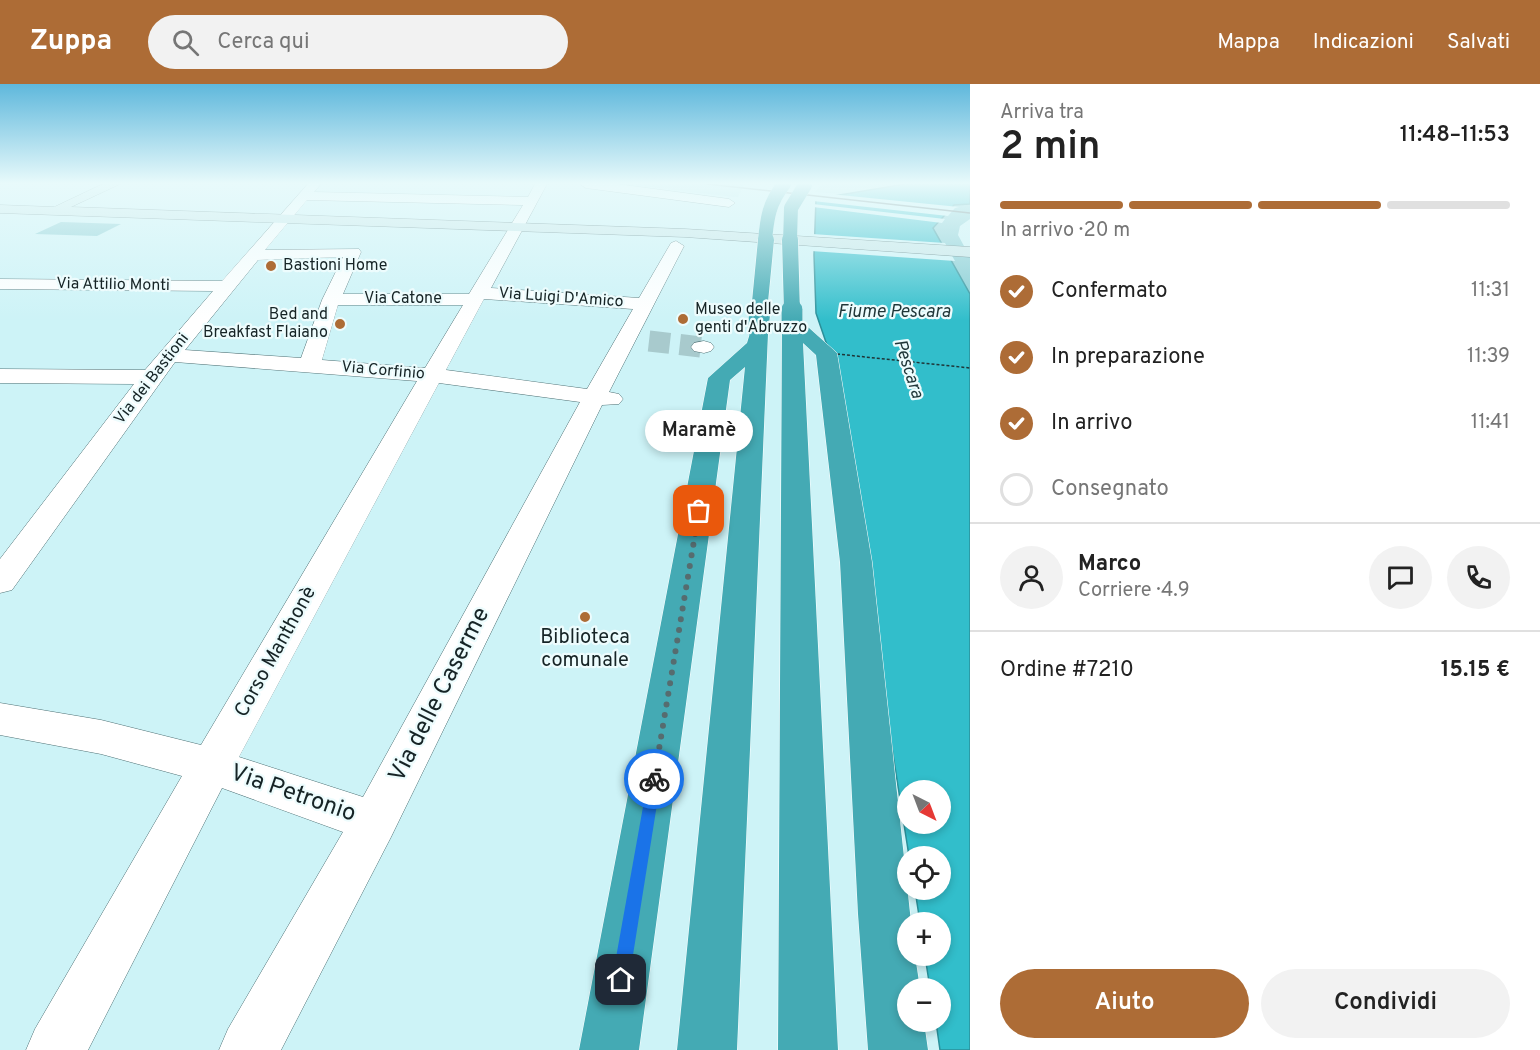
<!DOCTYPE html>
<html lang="it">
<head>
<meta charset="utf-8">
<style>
	body { margin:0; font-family:Overpass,sans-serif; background:#f2f2f2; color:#222; height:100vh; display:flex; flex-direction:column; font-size:22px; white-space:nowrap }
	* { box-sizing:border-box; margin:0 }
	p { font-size:20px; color:#767676 }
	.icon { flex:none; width:33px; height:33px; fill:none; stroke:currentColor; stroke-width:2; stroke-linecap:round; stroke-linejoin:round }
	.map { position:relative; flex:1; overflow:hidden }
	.side { display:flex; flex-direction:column; background:#fff; width:570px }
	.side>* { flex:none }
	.needle { width:39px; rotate:138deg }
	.buttons { position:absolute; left:897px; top:696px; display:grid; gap:12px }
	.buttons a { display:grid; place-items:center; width:54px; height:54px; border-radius:50%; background:#fff; box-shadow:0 3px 9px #0003; font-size:30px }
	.pin { position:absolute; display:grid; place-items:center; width:51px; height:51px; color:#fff; margin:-26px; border-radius:12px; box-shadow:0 3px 9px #0006 }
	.courier { position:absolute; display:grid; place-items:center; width:60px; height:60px; margin:-30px; border:4px solid #1a73e8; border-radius:50%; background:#fff; color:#222; box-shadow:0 2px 8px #0007 }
	.bubble { position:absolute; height:42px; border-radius:21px; background:#fff; box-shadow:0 3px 9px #0003; font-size:20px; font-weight:600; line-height:42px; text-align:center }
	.summary em { font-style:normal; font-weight:600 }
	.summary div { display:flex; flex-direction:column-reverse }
	.summary { display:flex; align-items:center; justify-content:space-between; height:102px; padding:0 30px }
	h1 { font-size:39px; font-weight:600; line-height:45px }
	.bar { display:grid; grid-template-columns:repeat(4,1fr); gap:9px 6px; align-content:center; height:72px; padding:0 30px }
	.bar i { height:8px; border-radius:4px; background:#e0e0e0 }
	.bar .selected { background:#ad6c36 }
	.bar p { grid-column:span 4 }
	.line { display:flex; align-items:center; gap:15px; padding:0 30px; border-top:2px solid #e0e0e0 }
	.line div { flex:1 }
	.round { display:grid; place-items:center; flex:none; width:63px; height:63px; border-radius:32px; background:#f2f2f2 }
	ol { padding:0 30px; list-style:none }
	li { display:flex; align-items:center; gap:18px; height:66px }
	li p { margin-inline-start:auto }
	li .icon { padding:6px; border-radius:50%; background:#ad6c36; color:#fff; stroke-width:4 }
	li:last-child { color:#767676 }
	li i { width:33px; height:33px; border:3px solid #e0e0e0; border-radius:50% }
	.button { display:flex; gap:12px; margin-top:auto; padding:12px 30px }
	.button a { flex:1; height:69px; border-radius:36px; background:#ad6c36; color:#fff; font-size:24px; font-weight:600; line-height:69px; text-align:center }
	.button a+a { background:#f2f2f2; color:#222 }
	header { display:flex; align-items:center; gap:36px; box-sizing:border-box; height:84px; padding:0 30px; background:#ad6c36; color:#fff }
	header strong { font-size:28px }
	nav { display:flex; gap:33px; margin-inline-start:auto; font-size:21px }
	.search { width:420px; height:54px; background:#f2f2f2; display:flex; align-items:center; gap:15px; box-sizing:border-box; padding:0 21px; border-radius:33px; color:#767676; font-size:22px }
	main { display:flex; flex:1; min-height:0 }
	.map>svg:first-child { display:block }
	.built { fill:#b7e6eb }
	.green { fill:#85cbd2 }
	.water { fill:#32becb; stroke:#2a909a; stroke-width:1.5; fill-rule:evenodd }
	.pier { fill:#cdf3f7 }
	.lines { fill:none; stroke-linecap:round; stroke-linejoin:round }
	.ferry { stroke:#1f3638; stroke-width:1.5; stroke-dasharray:3 2; stroke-linecap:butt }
	.street-tunnel { stroke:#a8cacd; stroke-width:21; stroke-dasharray:21 10; stroke-linecap:butt }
	.street-casing { stroke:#4f7175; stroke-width:1 }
	.secondary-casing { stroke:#4f7175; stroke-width:1 }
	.highway-casing { stroke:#fff; stroke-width:1 }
	.street { fill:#fff; fill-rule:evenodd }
	.secondary { fill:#c7e6e8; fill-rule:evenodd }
	.highway { fill:#44aab4; fill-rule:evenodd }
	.rail { stroke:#586e71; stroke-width:1.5 }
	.highway-bridge-far2-casing { stroke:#fff; stroke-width:14; stroke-linecap:butt }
	.highway-bridge-far1-casing { stroke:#fff; stroke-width:17; stroke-linecap:butt }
	.highway-bridge-casing { stroke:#fff; stroke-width:22; stroke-linecap:butt }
	.highway-bridge-far2 { stroke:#44aab4; stroke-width:14 }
	.highway-bridge-far1 { stroke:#44aab4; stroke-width:16 }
	.highway-bridge { stroke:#44aab4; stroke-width:21 }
	.route { fill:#1a73e8 }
	.done { stroke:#566c6f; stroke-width:6; stroke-dasharray:0 10.8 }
	.poi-dot { fill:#ad6c36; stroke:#edfcfd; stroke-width:2 }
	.labels { text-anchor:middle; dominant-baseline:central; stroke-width:4.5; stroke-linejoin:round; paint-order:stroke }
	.far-poi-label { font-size:16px; fill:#162426; stroke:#edfcfd; text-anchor:start }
	.far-street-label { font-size:16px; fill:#162426; stroke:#edfcfd }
	.far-water-label { font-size:18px; font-style:italic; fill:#1f3638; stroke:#edfcfd }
	.poi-label { font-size:20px; fill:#162426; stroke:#edfcfd }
	.street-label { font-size:20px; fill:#162426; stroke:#edfcfd }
	.near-street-label { font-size:24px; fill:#162426; stroke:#edfcfd }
</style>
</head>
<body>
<header>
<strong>Zuppa</strong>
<div class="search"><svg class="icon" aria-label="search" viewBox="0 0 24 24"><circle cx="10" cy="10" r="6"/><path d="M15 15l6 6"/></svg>Cerca qui</div>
<nav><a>Mappa</a><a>Indicazioni</a><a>Salvati</a></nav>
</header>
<main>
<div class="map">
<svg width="970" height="966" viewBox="0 0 970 966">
	<rect width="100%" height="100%" fill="#cdf3f7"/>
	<!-- built -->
	<g class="built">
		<path d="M624 100H766L744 101 738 113H733Z"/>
		<path d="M822 100H898L840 110 815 108Z"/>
	</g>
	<!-- green -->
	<g class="green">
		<path d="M970 120V135L960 142 958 151 970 173V210L933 144 954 121Z"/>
		<path d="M61 138 121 140 97 152 35 150Z"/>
	</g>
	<!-- water -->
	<path class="water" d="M905 100H970V120L954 121 933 144 970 210V966H940L936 938H940V904H930L925 872H940V838H920L915 806H940V772H909L830 270 816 229 814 171 816 115ZM908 706H940V740H908Z"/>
	<!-- pier -->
	<g class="pier">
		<path d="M830 110 959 123 955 124 948 132 813 117 815 112Z"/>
		<path d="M813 120 945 135 942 139 813 123Z"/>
		<path d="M812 150 945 159 955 177 811 167Z"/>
	</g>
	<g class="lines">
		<!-- ferry -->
		<path class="ferry" d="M837 270 970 284"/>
		<!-- street-tunnel -->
		<path class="street-tunnel" d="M649 257 701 263"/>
		<!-- street casing -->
		<g class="street-casing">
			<g id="street">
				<path d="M308 100H321L314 108 528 113 535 100H547L491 204 639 214 671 159 676 157 684 162 609 308 619 310 623 315 619 320 602 321 391 753 281 966H219L228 945 343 748 222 704 88 966H26L35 945 182 692 101 670 0 651V619L101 636 201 661 417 297 175 278 12 506 0 509V475L134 300 0 299V285L145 286 213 207 0 205V195L222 197ZM307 116 523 121 469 210H343L361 168 359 165 265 166ZM343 173 322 216 301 274 185 266 258 176ZM484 215 633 225 587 305 446 286ZM338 221H463L425 284 322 276ZM439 299 580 318 363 713 239 673Z"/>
				<path d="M580 100H617L729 115 735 119 729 123 586 104Z"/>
				<path d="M704 257 711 259 714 263 711 267 704 269 694 267 691 263 694 259Z"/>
			</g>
		</g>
		<!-- secondary casing -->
		<g class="secondary-casing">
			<path id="secondary" d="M103 100H120L71 123 685 145 970 163V173L685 153 0 129V121L54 123Z"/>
		</g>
		<!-- highway casing -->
		<g class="highway-casing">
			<g id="highway">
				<path d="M792 233 799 235 837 269 872 478 911 838H908V872H915L920 904H908V938H924L928 966H868L858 830 840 478 816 271 803 259 838 966H778L782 239 785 235Z"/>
				<path d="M758 244 765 246 768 250 737 966H677L745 283 730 296 639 966H579L708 294 747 259 751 246Z"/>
			</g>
		</g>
		<!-- street -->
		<use href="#street" class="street"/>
		<!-- secondary -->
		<use href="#secondary" class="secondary"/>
		<!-- highway -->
		<use href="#highway" class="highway"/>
		<!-- rail -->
		<path class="rail" d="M707 100 970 129"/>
		<!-- highway-bridge-far2 casing -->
		<g class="highway-bridge-far2-casing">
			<g id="highway-bridge-far2">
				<path d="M765 157C767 134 769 119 784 100"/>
				<path d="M790 157 791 124 805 101"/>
			</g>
		</g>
		<!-- highway-bridge-far1 casing -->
		<g class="highway-bridge-far1-casing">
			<g id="highway-bridge-far1">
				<path d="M790 156 792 228"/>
				<path d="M759 228 766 156"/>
			</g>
		</g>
		<!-- highway-bridge casing -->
		<g class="highway-bridge-casing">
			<g id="highway-bridge">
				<path d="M792 226V239"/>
				<path d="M758 245 760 226"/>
			</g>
		</g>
		<!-- highway-bridge-far2 -->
		<use href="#highway-bridge-far2" class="highway-bridge-far2"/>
		<!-- highway-bridge-far1 -->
		<use href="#highway-bridge-far1" class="highway-bridge-far1"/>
		<!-- highway-bridge -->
		<use href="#highway-bridge" class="highway-bridge"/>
	</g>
	<!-- sky -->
	<linearGradient id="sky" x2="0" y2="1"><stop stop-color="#5fb8dc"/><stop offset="0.42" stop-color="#e8fafb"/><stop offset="1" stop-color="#e8fafb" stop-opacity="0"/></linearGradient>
	<rect width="970" height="236" fill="url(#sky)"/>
	<!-- route -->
	<path class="route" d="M654 689 661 695 629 896 627 901 621 904 615 901 612 896 648 695Z"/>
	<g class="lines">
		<!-- done -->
		<path class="done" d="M654 695 699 427"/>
	</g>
	<!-- markers -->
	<g class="poi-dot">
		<circle cx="271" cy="182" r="6"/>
		<circle cx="683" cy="235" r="6"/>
		<circle cx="340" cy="240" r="6"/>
		<circle cx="585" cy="533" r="6"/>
	</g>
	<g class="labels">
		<!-- far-poi labels -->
		<g class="far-poi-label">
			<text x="283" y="182">Bastioni Home</text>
			<text x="695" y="226">Museo delle<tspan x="695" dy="18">genti d'Abruzzo</tspan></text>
			<text x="328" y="231" text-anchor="end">Bed and<tspan x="328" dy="18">Breakfast Flaiano</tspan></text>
		</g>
		<!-- far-street labels -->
		<g class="far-street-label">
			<text transform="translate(113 201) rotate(1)">Via Attilio Monti</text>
			<text transform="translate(561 214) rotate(4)">Via Luigi D'Amico</text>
			<text x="403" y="215">Via Catone</text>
			<text transform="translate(383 287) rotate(5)">Via Corfinio</text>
			<text transform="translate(152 295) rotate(-52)">Via dei Bastioni</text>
		</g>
		<!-- far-water labels -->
		<g class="far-water-label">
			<text x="894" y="228">Fiume Pescara</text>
			<text transform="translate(908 285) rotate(72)">Pescara</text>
		</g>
		<!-- poi labels -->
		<g class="poi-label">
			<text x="585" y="554">Biblioteca<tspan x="585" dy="23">comunale</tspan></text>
		</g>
		<!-- street labels -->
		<g class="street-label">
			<text transform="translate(276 568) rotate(-61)">Corso Manthonè</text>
		</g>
		<!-- near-street labels -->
		<g class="near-street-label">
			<text transform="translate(440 611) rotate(-63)">Via delle Caserme</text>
			<text transform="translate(293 710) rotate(19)">Via Petronio</text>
		</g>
	</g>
</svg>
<div class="buttons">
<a><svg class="needle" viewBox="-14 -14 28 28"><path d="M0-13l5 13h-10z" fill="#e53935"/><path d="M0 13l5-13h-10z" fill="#767676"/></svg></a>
<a><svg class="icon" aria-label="locate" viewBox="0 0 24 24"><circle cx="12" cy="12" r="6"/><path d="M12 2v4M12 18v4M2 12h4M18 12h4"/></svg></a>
<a>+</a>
<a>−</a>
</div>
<div class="pin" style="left:699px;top:427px;background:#ea580c"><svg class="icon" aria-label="bag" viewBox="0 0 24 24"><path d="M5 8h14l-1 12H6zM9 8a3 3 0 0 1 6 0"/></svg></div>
<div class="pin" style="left:621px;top:896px;background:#1f2937"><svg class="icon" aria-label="home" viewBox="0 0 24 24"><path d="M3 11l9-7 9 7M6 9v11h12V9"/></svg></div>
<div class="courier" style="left:654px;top:695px"><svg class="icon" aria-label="bike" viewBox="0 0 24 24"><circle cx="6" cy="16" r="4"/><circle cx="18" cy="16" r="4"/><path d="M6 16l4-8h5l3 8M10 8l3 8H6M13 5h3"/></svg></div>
<div class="bubble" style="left:645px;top:326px;width:108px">Maramè</div>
</div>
<section class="side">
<div class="summary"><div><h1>2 min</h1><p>Arriva tra</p></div><em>11:48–11:53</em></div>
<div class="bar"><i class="selected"></i><i class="selected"></i><i class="selected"></i><i></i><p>In arrivo · 20 m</p></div>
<ol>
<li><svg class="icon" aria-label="check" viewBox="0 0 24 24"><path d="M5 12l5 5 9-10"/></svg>Confermato<p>11:31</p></li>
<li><svg class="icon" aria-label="check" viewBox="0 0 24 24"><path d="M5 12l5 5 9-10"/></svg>In preparazione<p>11:39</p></li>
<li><svg class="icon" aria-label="check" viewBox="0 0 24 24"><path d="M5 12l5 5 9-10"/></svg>In arrivo<p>11:41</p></li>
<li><i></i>Consegnato</li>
</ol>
<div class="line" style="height:108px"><a class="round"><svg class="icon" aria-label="person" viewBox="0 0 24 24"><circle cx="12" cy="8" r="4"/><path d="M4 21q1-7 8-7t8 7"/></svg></a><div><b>Marco</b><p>Corriere · 4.9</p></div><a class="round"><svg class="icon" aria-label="chat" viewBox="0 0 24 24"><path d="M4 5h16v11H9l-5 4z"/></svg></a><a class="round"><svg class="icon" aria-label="phone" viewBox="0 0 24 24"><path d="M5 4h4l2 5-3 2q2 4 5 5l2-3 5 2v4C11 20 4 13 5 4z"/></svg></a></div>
<div class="line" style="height:78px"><div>Ordine #7210</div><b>15.15 €</b></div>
<div class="button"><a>Aiuto</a><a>Condividi</a></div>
</section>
</main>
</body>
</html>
